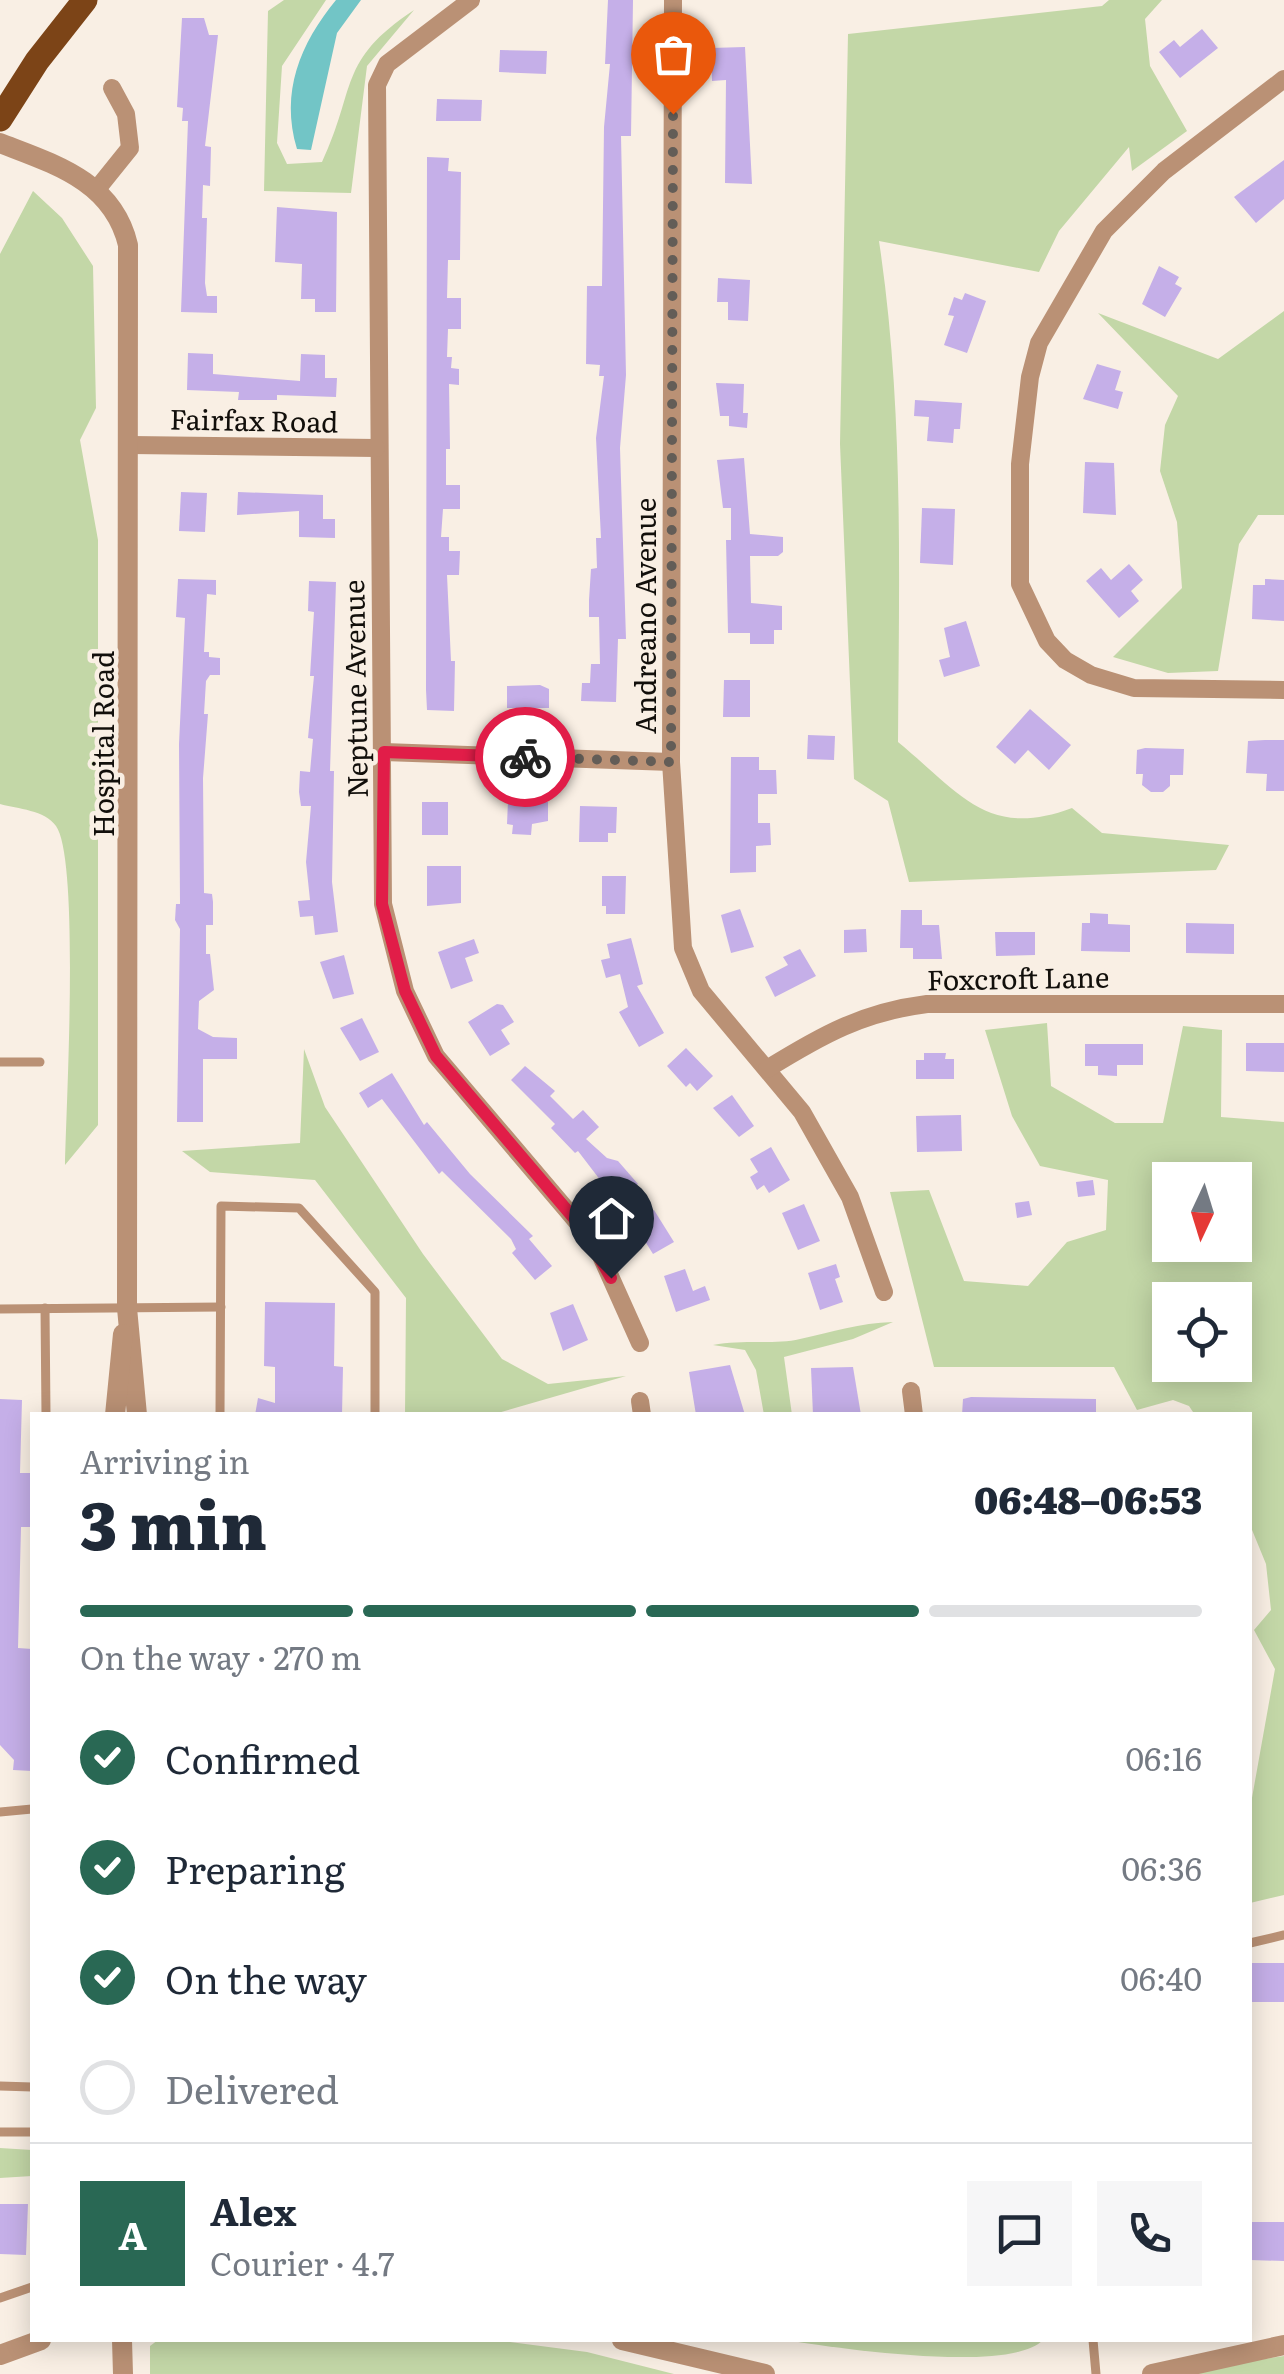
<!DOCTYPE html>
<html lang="en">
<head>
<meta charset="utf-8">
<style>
	body { margin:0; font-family:Literata,serif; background:#f6f6f7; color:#1f2937; height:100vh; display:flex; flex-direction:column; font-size:38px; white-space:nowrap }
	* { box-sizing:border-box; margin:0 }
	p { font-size:32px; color:#747a83 }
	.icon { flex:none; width:55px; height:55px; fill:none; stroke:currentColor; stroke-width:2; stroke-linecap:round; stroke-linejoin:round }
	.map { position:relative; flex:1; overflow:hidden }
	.panel { position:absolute; left:30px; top:1412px; width:1222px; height:930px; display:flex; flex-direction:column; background:#fff; border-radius:0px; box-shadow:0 5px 25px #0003 }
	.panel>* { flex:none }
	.needle { width:65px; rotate:184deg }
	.tools { position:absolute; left:1152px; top:1162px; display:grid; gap:20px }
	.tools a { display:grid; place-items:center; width:100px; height:100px; border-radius:0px; background:#fff; box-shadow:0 5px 25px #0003; font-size:50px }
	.pin { position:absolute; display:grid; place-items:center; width:85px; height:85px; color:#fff; margin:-102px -42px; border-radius:50% 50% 50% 0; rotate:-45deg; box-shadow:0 0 10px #0007 }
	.pin .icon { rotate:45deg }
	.courier { position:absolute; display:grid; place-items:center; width:100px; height:100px; margin:-50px; border:8px solid #e11d48; border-radius:50%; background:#fff; color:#222; box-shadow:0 2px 12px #0007 }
	.headline em { font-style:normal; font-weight:800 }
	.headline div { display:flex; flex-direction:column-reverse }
	.headline { display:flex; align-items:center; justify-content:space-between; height:170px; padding:0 50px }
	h1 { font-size:65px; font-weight:800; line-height:75px }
	.bar { display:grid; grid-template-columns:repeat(4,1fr); gap:15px 10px; align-content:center; height:120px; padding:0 50px }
	.bar i { height:12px; border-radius:8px; background:#e0e1e3 }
	.bar .selected { background:#296854 }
	.bar p { grid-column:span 4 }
	.line { display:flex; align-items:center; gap:25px; padding:0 50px; border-top:2px solid #e0e1e3 }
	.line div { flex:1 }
	.round { display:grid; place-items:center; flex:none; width:105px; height:105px; border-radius:0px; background:#f6f6f7 }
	ol { padding:0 50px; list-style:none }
	li { display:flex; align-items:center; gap:30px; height:110px }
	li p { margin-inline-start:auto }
	li .icon { padding:10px; border-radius:50%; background:#296854; color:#fff; stroke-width:4 }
	li:last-child { color:#747a83 }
	li i { width:55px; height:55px; border:5px solid #e0e1e3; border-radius:50% }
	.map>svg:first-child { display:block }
	.green { fill:#c3d7a7; fill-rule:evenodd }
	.water { fill:#72c5c6 }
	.building { fill:#c5afe8 }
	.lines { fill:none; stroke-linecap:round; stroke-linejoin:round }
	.service { stroke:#ba9175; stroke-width:9 }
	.minor { stroke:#ba9175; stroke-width:18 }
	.tertiary { stroke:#ba9175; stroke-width:20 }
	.primary { stroke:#7c4417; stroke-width:25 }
	.done { stroke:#635d57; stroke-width:10; stroke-dasharray:0 18 }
	.route { stroke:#e11d48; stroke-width:12 }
	.labels { text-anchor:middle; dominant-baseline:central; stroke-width:9; stroke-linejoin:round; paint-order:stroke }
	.street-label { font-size:28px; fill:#120f0b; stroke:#f9efe4 }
</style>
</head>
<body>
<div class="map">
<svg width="1284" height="2374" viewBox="0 0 1284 2374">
	<rect width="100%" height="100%" fill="#f9efe4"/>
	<!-- green -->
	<g class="green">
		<path d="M284 0H326L282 66 277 143 287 164 322 162C357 88 337 61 414 10L367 66 351 193 264 191 268 11Z"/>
		<path d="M1109 0H1162L1145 19 1150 66 1187 131 1132 171 1129 147 1059 231 1039 272 879 241C904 407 899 574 898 742 959 792 987 840 1072 808L1102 833 1229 845 1216 870 909 882 888 801 854 779 840 444 848 34 1102 6Z"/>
		<path d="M33 191 62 218 93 266 96 408 80 440 98 540V1125L65 1165C66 1109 80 860 56 826 45 810 18 809 0 804V254Z"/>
		<path d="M1284 311V515H1258L1239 544 1218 671 1168 673 1113 657 1182 588 1177 522 1160 471 1165 425 1178 396 1098 313 1218 359Z"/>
		<path d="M1047 1023 1051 1086 1115 1123H1163L1183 1026 1222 1030 1221 1117 1284 1122V1895L1250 1903V1809L1275 1669 1254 1630 1271 1610 1266 1564 1250 1525V1415H1195L1189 1406 1173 1400 1137 1410 1114 1367H934L890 1192 929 1190 964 1281 1028 1286 1067 1242 1106 1230 1108 1180 1040 1166 1012 1116 985 1030ZM1170 1180H1235V1245H1170ZM1170 1300H1235V1365H1170Z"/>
		<path d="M304 1049 325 1107 423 1254 502 1359 548 1384 626 1376 491 1415H405L406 1298 315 1180 210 1172 182 1151 300 1143Z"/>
		<path d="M893 1322 853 1339 784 1357 792 1415H764L756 1370 745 1350 713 1345C743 1339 775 1345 800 1339 833 1332 859 1323 893 1322Z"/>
		<path d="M0 2148 32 2150V2176L0 2178Z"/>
		<path d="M158 2340H494L587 2352 674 2374H150V2346Z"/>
		<path d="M786 2340H1043C1010 2374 835 2348 786 2340Z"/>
		<path d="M1284 2356V2374H1165Z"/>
	</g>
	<!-- water -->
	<path class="water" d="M336 0H361L337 33 311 150 297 149C280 92 300 44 336 0Z"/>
	<!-- building -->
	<g class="building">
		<path d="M608 0H633L631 136H621L626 375 620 448 626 639H618L616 702 581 701 582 683H590L591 664H600L599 617H589V600L591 569 597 568 596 538H601L596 438 604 376H599L600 365 586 364 587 286H602L604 127 610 64H605Z"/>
		<path d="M182 18H204L209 35H218L205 146 211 147 210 186 203 185 202 218H207L205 283 207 296H217V313L181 312 188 121H182L183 108 177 107Z"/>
		<path d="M1202 29 1218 48 1180 78 1159 52 1174 40 1180 47Z"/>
		<path d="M745 47 752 184 725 183 726 80 712 81 711 48Z"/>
		<path d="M500 50 547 51 546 74 499 72Z"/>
		<path d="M437 99 482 100 481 121H436Z"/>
		<path d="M427 157 449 158 448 171 461 172 460 260H448L447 298H461V329H448L447 357H452L451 368 459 369V385L449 384 450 449H446V485H460V509H443L441 537H449V551H460L459 575H447L451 661H455L454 711 427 710 426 690Z"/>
		<path d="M1284 160V199L1256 223 1234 197Z"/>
		<path d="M277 207 337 212 336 312H315V299H301L302 264 275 262Z"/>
		<path d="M1159 266 1179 277 1175 284 1182 288 1165 317 1142 304Z"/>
		<path d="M718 278 750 280 748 321 728 320V302H717Z"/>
		<path d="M965 293 986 301 967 353 944 345 954 316 948 315 954 297 962 300Z"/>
		<path d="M188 353 213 354V374L300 381 301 354 325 355V378H337L336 397 277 395V400H238L239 392 187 390Z"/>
		<path d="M1097 364 1121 371 1115 390 1123 392 1118 409 1083 399Z"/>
		<path d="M716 383 744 384 743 413H748L747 428 729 426V416H720Z"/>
		<path d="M915 400 962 403 960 429H954L953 443 927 441 929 417 914 416Z"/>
		<path d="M744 458 750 534 783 537V552L778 556H750L751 603 782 606V630H774V644H750V633H728L726 540H731V508H723L717 460Z"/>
		<path d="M1085 462 1114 463 1116 515 1083 513Z"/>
		<path d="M181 492 207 493 205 532 179 531Z"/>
		<path d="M238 492 323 495V519H335V538L299 537V511L237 515Z"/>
		<path d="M922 508 955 509 953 565 920 563Z"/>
		<path d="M1129 564 1143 580 1131 591 1139 601 1119 618 1086 581 1101 568 1111 580Z"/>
		<path d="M178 579 216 580V595L207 594 204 652H209V657L220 658V675H210L206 681 204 714H208L203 778 204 893 212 894 213 902V925H206V954H210L214 990 199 1001 198 1029 213 1037 237 1038V1059H203V1122H177L180 929 175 920 176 904H180L179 744 185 618 176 617Z"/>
		<path d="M1265 579 1284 580V621L1252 619 1253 585H1265Z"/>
		<path d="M309 581 336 582 330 771H334L332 882 338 932 315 935 313 916 300 917 298 901 310 900 306 862 311 806H301L299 792 300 771 310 772 313 739 308 738 314 676H310L314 612 308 611Z"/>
		<path d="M966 621 980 666 944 677 939 660 950 657 944 628Z"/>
		<path d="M724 680H750V717H723Z"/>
		<path d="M540 685 549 689V708H507V686Z"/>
		<path d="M1030 709 1071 745 1049 770 1028 750 1015 764 996 747Z"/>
		<path d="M808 735 835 736 834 760 807 759Z"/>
		<path d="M1265 740H1284V791H1266L1267 774 1246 773 1248 741Z"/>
		<path d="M1145 748 1184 749 1183 775H1170V786L1163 792H1151L1142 785 1143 774H1136L1137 750Z"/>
		<path d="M731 757H759V770H776L777 794H758V823H770L771 845 756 846V872L730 873Z"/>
		<path d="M508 801 548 802V821L532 824 531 835 512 834 513 825 507 824Z"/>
		<rect x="422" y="802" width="26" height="33"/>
		<path d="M580 806 617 807 616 833H608V842H579Z"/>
		<path d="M427 866H461V903L427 906Z"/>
		<path d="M602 876H626L625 914H606V906H602Z"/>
		<path d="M740 909 754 947 731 953 721 915Z"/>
		<path d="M901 910H922V925H939L942 959H913V948H900Z"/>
		<path d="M1090 913 1108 914V924L1130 925V952L1081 951 1082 923H1090Z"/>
		<path d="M1186 923 1234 924V954L1186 953Z"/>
		<path d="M866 929 867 952 844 953V930Z"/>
		<path d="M995 932H1035V955L996 956Z"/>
		<path d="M631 938 643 984 637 986 664 1033 639 1047 619 1012 628 1007 620 974 606 978 601 960 610 958 607 944Z"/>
		<path d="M474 939 479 953 465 958 473 981 451 989 438 952Z"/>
		<path d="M800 949 816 976 775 997 765 977 788 965 783 957Z"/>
		<path d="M344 955 354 994 333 999 320 962Z"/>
		<path d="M497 1004 503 1005 514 1022 501 1030 510 1044 490 1056 468 1022Z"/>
		<path d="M362 1018 379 1052 360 1061 340 1028Z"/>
		<path d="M1246 1043H1284V1072L1246 1071Z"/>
		<path d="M1085 1044H1143V1065H1117V1076L1098 1075V1066H1085Z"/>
		<path d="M686 1048 713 1076 697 1091 690 1083 686 1087 667 1066Z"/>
		<path d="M924 1053H946L945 1059H954V1079H916V1060H924Z"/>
		<path d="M525 1066 555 1091 550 1096 573 1119 583 1110 599 1127 586 1139 607 1158 618 1161 638 1184 617 1202 578 1151 575 1153 551 1128 555 1124 511 1080Z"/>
		<path d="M392 1073 424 1125 427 1122 470 1174 533 1236 529 1239 552 1266 535 1280 512 1253 516 1249 511 1239 442 1171 439 1174 382 1099 368 1108 359 1093Z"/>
		<path d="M732 1095 754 1126 739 1137 713 1108Z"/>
		<path d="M961 1115 962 1151 917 1152 916 1116Z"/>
		<path d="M771 1147 790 1180 769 1193 764 1185 757 1190 750 1177 758 1172 750 1159Z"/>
		<path d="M1093 1180 1095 1195 1078 1197 1076 1182Z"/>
		<path d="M1029 1201 1032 1215 1017 1218 1015 1203Z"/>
		<path d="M804 1204 820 1241 798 1250 782 1213Z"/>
		<path d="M654 1210 674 1242 653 1254 633 1222Z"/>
		<path d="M836 1264 840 1277 835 1279 843 1302 820 1310 808 1273Z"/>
		<path d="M685 1269 693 1291 705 1286 710 1300 676 1312 664 1276Z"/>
		<path d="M265 1302 335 1303 334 1366 343 1367 342 1415H255L258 1398 275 1403V1367L264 1366Z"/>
		<path d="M573 1304 588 1340 563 1351 550 1313Z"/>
		<path d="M730 1365 745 1415H696L689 1372Z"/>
		<path d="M853 1367 861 1415H813L811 1368Z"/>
		<path d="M971 1397 1096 1399V1415H962L963 1399Z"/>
		<path d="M0 1399 22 1400 20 1473H32L31 1527H21L18 1648 32 1649V1771L13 1770 14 1760 0 1745Z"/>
		<rect x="1250" y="1963" width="34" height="39"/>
		<path d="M0 2204H28L26 2255 0 2254Z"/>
		<path d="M1250 2222H1284V2261L1250 2260Z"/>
	</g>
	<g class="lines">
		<!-- service -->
		<g class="service">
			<path d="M0 1062H40"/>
			<path d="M45 1308 46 1415"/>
			<path d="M0 1309 221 1307"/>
			<path d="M220 1415 221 1206 299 1208 375 1292V1415"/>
			<path d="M0 1812 32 1809"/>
			<path d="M1250 1943 1284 1935"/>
			<path d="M0 2086 32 2087"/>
			<path d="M0 2132H32"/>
			<path d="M0 2298 32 2287"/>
			<path d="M1093 2340 1096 2374"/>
		</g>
		<!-- minor -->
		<g class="minor">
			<path d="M471 0 387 64 377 85 383 904 405 991 436 1056 583 1229 601 1256 640 1343"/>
			<path d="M673 0 671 762 683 948 701 991 802 1112 850 1197 884 1292"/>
			<path d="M1284 79 1164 171 1104 231 1039 343 1030 377 1020 464V584L1047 641 1065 660 1091 675 1134 688 1284 690"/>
			<path d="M97 189 130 148 126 114 112 88"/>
			<path d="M131 445 376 448"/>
			<path d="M384 752 671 762"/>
			<path d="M767 1069C822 1035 863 1012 927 1004H1284"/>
			<path d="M911 1391 914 1415"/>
			<path d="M640 1401 642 1415"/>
		</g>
		<!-- tertiary -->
		<g class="tertiary">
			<path d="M0 143C54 164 113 181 128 245L127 1308 137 1415"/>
			<path d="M115 1415 123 1334"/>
			<path d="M122 2340 123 2374"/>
			<path d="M622 2340 765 2374"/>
			<path d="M0 2355 41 2340"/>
			<path d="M1152 2374 1284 2345"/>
		</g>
		<!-- primary -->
		<path class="primary" d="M0 119 37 61 85 0"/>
	</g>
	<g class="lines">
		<!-- done -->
		<path class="done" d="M525 757 671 762 673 114"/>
		<!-- route -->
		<path class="route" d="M525 757 384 752 382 904 405 991 436 1056 583 1229 611 1278"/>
	</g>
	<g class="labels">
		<!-- street labels -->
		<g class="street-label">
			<text transform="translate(254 419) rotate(1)">Fairfax Road</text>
			<text transform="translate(644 616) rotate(-90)">Andreano Avenue</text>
			<text transform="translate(354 689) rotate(-91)">Neptune Avenue</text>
			<text transform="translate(102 744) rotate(-90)">Hospital Road</text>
			<text transform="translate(1018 977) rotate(-1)">Foxcroft Lane</text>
		</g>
	</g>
</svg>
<div class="tools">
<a><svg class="needle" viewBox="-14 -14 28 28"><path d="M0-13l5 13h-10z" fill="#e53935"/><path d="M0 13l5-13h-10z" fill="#747a83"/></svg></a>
<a><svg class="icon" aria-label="locate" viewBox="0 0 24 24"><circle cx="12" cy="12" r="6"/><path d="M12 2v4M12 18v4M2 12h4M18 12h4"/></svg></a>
</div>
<div class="pin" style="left:673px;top:114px;background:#ea580c"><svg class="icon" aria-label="bag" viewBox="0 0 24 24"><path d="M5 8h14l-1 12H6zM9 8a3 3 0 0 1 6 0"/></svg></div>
<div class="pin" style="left:611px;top:1278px;background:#1f2937"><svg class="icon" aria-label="home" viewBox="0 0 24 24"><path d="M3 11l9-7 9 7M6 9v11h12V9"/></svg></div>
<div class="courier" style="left:525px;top:757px"><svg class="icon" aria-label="bike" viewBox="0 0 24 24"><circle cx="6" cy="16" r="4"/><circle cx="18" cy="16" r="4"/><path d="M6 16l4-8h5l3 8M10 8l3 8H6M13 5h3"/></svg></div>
<section class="panel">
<div class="headline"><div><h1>3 min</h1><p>Arriving in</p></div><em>06:48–06:53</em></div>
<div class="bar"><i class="selected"></i><i class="selected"></i><i class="selected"></i><i></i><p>On the way · 270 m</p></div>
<ol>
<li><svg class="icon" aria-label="check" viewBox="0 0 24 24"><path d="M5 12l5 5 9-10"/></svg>Confirmed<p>06:16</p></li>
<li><svg class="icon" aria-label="check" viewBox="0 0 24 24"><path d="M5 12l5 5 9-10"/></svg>Preparing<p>06:36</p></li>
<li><svg class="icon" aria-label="check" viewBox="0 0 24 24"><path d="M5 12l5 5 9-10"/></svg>On the way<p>06:40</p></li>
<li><i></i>Delivered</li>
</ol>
<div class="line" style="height:180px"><b class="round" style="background:#296854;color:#fff">A</b><div><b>Alex</b><p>Courier · 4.7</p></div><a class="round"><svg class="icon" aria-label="chat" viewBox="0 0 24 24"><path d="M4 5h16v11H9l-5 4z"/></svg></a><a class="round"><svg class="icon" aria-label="phone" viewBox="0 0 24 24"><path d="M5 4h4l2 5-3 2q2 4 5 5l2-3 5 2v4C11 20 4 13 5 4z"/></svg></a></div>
</section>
</div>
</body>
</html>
